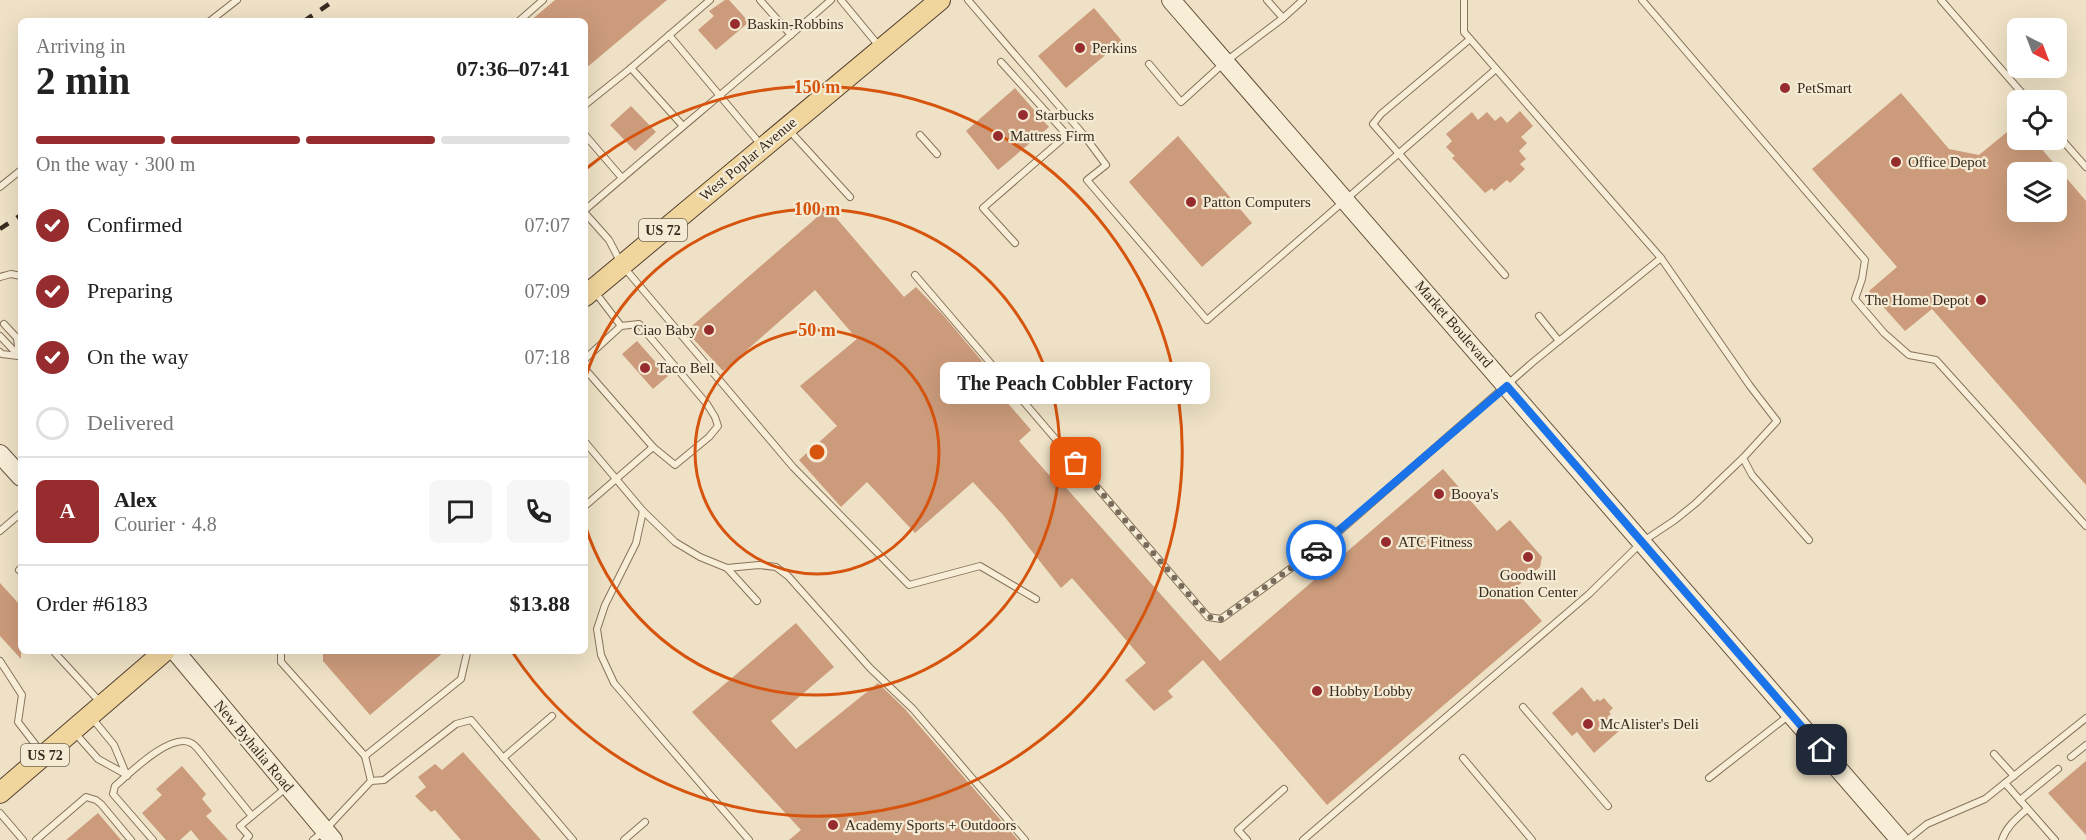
<!DOCTYPE html>
<html lang="en">
<head>
<meta charset="utf-8">
<style>
	body { margin:0; font-family:"Times New Roman",serif; background:#f6f6f6; color:#222; height:100vh; display:flex; flex-direction:column; font-size:22px; white-space:nowrap }
	* { box-sizing:border-box; margin:0 }
	p { font-size:20px; color:#767676 }
	.icon { flex:none; width:33px; height:33px; fill:none; stroke:currentColor; stroke-width:2; stroke-linecap:round; stroke-linejoin:round }
	.map { position:relative; flex:1; overflow:hidden }
	.side { position:absolute; left:18px; top:18px; width:570px; height:636px; display:flex; flex-direction:column; background:#fff; border-radius:9px; box-shadow:0 6px 24px #0002 }
	.side>* { flex:none }
	.needle { width:39px; rotate:138deg }
	.tools { position:absolute; left:2007px; top:18px; display:grid; gap:12px }
	.tools a { display:grid; place-items:center; width:60px; height:60px; border-radius:9px; background:#fff; box-shadow:0 6px 24px #0002; font-size:30px }
	.pin { position:absolute; display:grid; place-items:center; width:51px; height:51px; color:#fff; margin:-26px; border-radius:12px; box-shadow:0 3px 9px #0006 }
	.courier { position:absolute; display:grid; place-items:center; width:60px; height:60px; margin:-30px; border:4px solid #1a73e8; border-radius:50%; background:#fff; color:#222; box-shadow:0 2px 8px #0007 }
	.bubble { position:absolute; height:42px; border-radius:9px; background:#fff; box-shadow:0 6px 24px #0002; font-size:20px; font-weight:700; line-height:42px; text-align:center }
	.summary em { font-style:normal; font-weight:700 }
	.summary div { display:flex; flex-direction:column-reverse }
	.summary { display:flex; align-items:center; justify-content:space-between; height:102px; padding:0 18px }
	h1 { font-size:39px; font-weight:700; line-height:45px }
	.bar { display:grid; grid-template-columns:repeat(4,1fr); gap:9px 6px; align-content:center; height:72px; padding:0 18px }
	.bar i { height:8px; border-radius:4px; background:#e0e0e0 }
	.bar .current { background:#972c2e }
	.bar p { grid-column:span 4 }
	.line { display:flex; align-items:center; gap:15px; padding:0 18px; border-top:2px solid #e0e0e0 }
	.line div { flex:1 }
	.round { display:grid; place-items:center; flex:none; width:63px; height:63px; border-radius:9px; background:#f6f6f6 }
	ol { padding:0 18px; list-style:none }
	li { display:flex; align-items:center; gap:18px; height:66px }
	li p { margin-inline-start:auto }
	li .icon { padding:6px; border-radius:50%; background:#972c2e; color:#fff; stroke-width:4 }
	li:last-child { color:#767676 }
	li i { width:33px; height:33px; border:3px solid #e0e0e0; border-radius:50% }
	.map>svg:first-child { display:block }
	.building { fill:#cb9b7b; fill-rule:evenodd }
	.lines { fill:none; stroke-linecap:round; stroke-linejoin:round }
	.lane-casing { stroke:#88725b; stroke-width:8 }
	.secondary-casing { stroke:#6a533e; stroke-width:20 }
	.primary-casing { stroke:#56412f; stroke-width:22 }
	.lane { stroke:#f8eed8; stroke-width:6 }
	.secondary { stroke:#f8eed8; stroke-width:18 }
	.primary { stroke:#f0d59d; stroke-width:20 }
	.rail { stroke:#392b1f; stroke-width:4.5; stroke-dasharray:10 10; stroke-linecap:butt }
	.done { stroke:#786b59; stroke-width:6; stroke-dasharray:0 10.8 }
	.route { stroke:#1a73e8; stroke-width:8 }
	.ring { fill:none; stroke:#d6540e; stroke-width:3 }
	.poi-dot { fill:#972c2e; stroke:#f5ebd4; stroke-width:2 }
	.labels { text-anchor:middle; dominant-baseline:central; stroke-width:4.5; stroke-linejoin:round; paint-order:stroke }
	.shield { fill:#f5ebd4; stroke:#716555; stroke-width:1.5 }
	.shield-label { font-size:14px; font-weight:bold; fill:#392b1f }
	.poi-label { font-size:15px; fill:#392b1f; stroke:#f5ebd4; text-anchor:start }
	.street-label { font-size:15px; fill:#392b1f; stroke:#f5ebd4 }
	.centre { fill:#d6540e; stroke:#f5ebd4; stroke-width:3 }
	.ring-label { font-size:18px; text-anchor:middle; font-weight:bold; fill:#d6540e; stroke:#f5ebd4; stroke-width:4.5; stroke-linejoin:round; paint-order:stroke }
</style>
</head>
<body>
<div class="map">
<svg width="2086" height="840" viewBox="0 0 2086 840">
	<rect width="100%" height="100%" fill="#eee1c5"/>
	<!-- building -->
	<g class="building">
		<path d="M555 0H667L585 69V21H530Z"/>
		<path d="M725 0H729L749 22 716 50 698 30 714 16 709 11Z"/>
		<path d="M1094 8 1122 41 1066 88 1038 56Z"/>
		<path d="M1015 88 1049 127 998 170 966 131Z"/>
		<path d="M1901 93 1949 149 1979 155 2018 123V140H2034L2086 201V485L1932 309 1905 331 1869 291 1897 267 1812 169ZM2018 172H2056V212H2018Z"/>
		<path d="M631 106 656 132 635 151 610 125Z"/>
		<path d="M1520 111 1533 126 1521 137 1527 143 1519 151 1526 159 1520 164 1525 169 1510 183 1507 180 1494 191 1492 188 1485 193 1452 158 1455 156 1446 147 1452 141 1446 134 1472 112 1478 120 1487 112 1495 121 1501 116 1507 123Z"/>
		<path d="M1178 136 1252 223 1202 267 1129 182Z"/>
		<path d="M826 206 904 297 916 287 943 315 993 374 987 379 1031 430 1019 441 1049 475 1052 472 1220 661 1443 469 1497 531 1510 520 1542 557 1540 567 1514 589 1542 621 1327 805 1203 660 1168 691 1173 697 1154 711 1125 680 1146 663 1072 578 1061 588 1004 516 973 482 915 533 867 482 841 507 799 460 837 426 800 386 857 339 815 290 723 371 686 331 815 219Z"/>
		<path d="M637 341 668 376 653 389 622 354Z"/>
		<path d="M0 583 21 606V659L0 636Z"/>
		<path d="M796 623 834 667 771 721 796 749 878 683 904 708 1018 840H789L801 830 692 712Z"/>
		<path d="M323 651H445L370 715 323 661Z"/>
		<path d="M1582 687 1594 702 1597 699 1600 701 1604 698 1608 703 1613 708 1609 712 1611 714 1607 717 1619 731 1594 753 1577 732 1572 736 1552 713Z"/>
		<path d="M463 752 541 840H461L435 810 431 812 415 796 426 787 418 777 435 764 442 770Z"/>
		<path d="M2086 761V835L2048 793Z"/>
		<path d="M182 766 206 794 202 799 212 811 206 816 228 840H199L191 830 180 840H166L142 813 162 795 156 789Z"/>
		<path d="M98 813 121 840H66Z"/>
	</g>
	<g class="lines">
		<!-- lane casing -->
		<g class="lane-casing">
			<g id="lane">
				<path d="M760 0 791 35"/>
				<path d="M841 0 879 46"/>
				<path d="M968 0 1083 134 1106 165 1087 180 1207 320 1496 69"/>
				<path d="M1267 0 1283 18"/>
				<path d="M1642 0 1865 260 1862 279 1855 299 1884 333 1909 355 1936 360 2086 526"/>
				<path d="M1941 0 2028 100"/>
				<path d="M210 21 237 0"/>
				<path d="M519 21 543 0"/>
				<path d="M669 35 762 146"/>
				<path d="M1470 39 1381 114 1373 124 1505 275"/>
				<path d="M1001 62 1067 135 983 208 1015 243"/>
				<path d="M1149 64 1181 102 1225 62 1283 18 1303 0"/>
				<path d="M631 68 683 126"/>
				<path d="M585 105 631 68 710 0"/>
				<path d="M788 129 850 197"/>
				<path d="M2056 133 2086 167"/>
				<path d="M585 135 622 178"/>
				<path d="M920 135 937 154"/>
				<path d="M0 187 21 170"/>
				<path d="M585 210C667 139 750 71 831 0"/>
				<path d="M585 213 609 240 622 265 793 467 909 585 980 566 1036 599"/>
				<path d="M915 275 1208 617 1221 619 1327 542 1533 362 1661 258"/>
				<path d="M0 277 11 274 21 276"/>
				<path d="M1539 316 1559 341"/>
				<path d="M4 324 17 338 19 356"/>
				<path d="M621 326 639 324 707 404 715 417 718 426 709 437 675 465 653 447"/>
				<path d="M0 336 18 355"/>
				<path d="M0 352 2 354 18 356"/>
				<path d="M585 359 621 326 595 292"/>
				<path d="M585 369 653 447 585 506"/>
				<path d="M585 442 643 511 636 543 605 605 597 629 601 655 614 683 749 840"/>
				<path d="M1743 458 1752 475 1809 540"/>
				<path d="M643 511 675 542 700 557 727 568 759 565 776 567 788 576 870 668 913 709 1025 840"/>
				<path d="M0 531 21 513"/>
				<path d="M21 568 19 570 21 572"/>
				<path d="M727 568 757 601"/>
				<path d="M57 651 55 653 100 702"/>
				<path d="M281 651V662L365 756 461 679 467 653 465 651"/>
				<path d="M0 661 22 695 18 722 42 753"/>
				<path d="M1523 707 1608 806"/>
				<path d="M92 718 114 745 127 776"/>
				<path d="M75 733 98 759 127 775"/>
				<path d="M1994 754 2014 776"/>
				<path d="M365 756 371 781"/>
				<path d="M2071 757 2086 745"/>
				<path d="M503 758 552 716"/>
				<path d="M1463 758 1532 840"/>
				<path d="M1709 778 1788 716"/>
				<path d="M2005 783 2055 840"/>
				<path d="M2020 800 2058 769"/>
				<path d="M0 813 23 840"/>
				<path d="M36 840 86 797 96 800 101 804 131 840"/>
				<path d="M153 840 113 794 115 786C130 773 171 732 191 743 194 744 196 747 198 749L252 816"/>
				<path d="M245 840 249 836 240 826 287 787"/>
				<path d="M313 840 325 830 371 781 384 780 456 724 471 720 573 840"/>
				<path d="M624 840 645 822"/>
				<path d="M1247 840 1238 830 1284 789"/>
				<path d="M1303 840 1589 594 1642 542 1675 520 1696 503 1743 458 1777 421 1750 386 1661 258 1464 32V0"/>
				<path d="M1907 840 1927 824 1985 799 2086 718"/>
				<path d="M2002 840C2006 827 2017 818 2027 809"/>
			</g>
		</g>
		<!-- secondary casing -->
		<g class="secondary-casing">
			<g id="secondary">
				<path d="M1171 0 1900 840"/>
				<path d="M0 454 21 477"/>
				<path d="M175 651 333 840"/>
			</g>
		</g>
		<!-- primary casing -->
		<g class="primary-casing">
			<g id="primary">
				<path d="M585 296 940 0"/>
				<path d="M0 793 165 651"/>
			</g>
		</g>
		<!-- lane -->
		<use href="#lane" class="lane"/>
		<!-- secondary -->
		<use href="#secondary" class="secondary"/>
		<!-- primary -->
		<use href="#primary" class="primary"/>
		<!-- rail -->
		<g class="rail">
			<path d="M304 21 335 0"/>
			<path d="M0 229 21 215"/>
		</g>
	</g>
	<g class="lines">
		<!-- done -->
		<path class="done" d="M1076 463 1208 617 1221 619 1316 550"/>
		<!-- route -->
		<path class="route" d="M1316 550 1507 386 1822 750"/>
	</g>
	<!-- distance rings -->
	<g class="ring">
		<circle cx="817" cy="452" r="122"/>
		<path d="M585 379A243 243 0 1 1 585 525"/>
		<path d="M587 168A365 365 0 1 1 513 653"/>
	</g>
	<!-- markers -->
	<g class="poi-dot">
		<circle cx="735" cy="24" r="6"/>
		<circle cx="1080" cy="48" r="6"/>
		<circle cx="1785" cy="88" r="6"/>
		<circle cx="1023" cy="115" r="6"/>
		<circle cx="998" cy="136" r="6"/>
		<circle cx="1896" cy="162" r="6"/>
		<circle cx="1191" cy="202" r="6"/>
		<circle cx="1981" cy="300" r="6"/>
		<circle cx="709" cy="330" r="6"/>
		<circle cx="645" cy="368" r="6"/>
		<circle cx="1439" cy="494" r="6"/>
		<circle cx="1386" cy="542" r="6"/>
		<circle cx="1528" cy="557" r="6"/>
		<circle cx="1317" cy="691" r="6"/>
		<circle cx="1588" cy="724" r="6"/>
		<circle cx="833" cy="825" r="6"/>
	</g>
	<g class="labels">
		<!-- shield labels -->
		<g class="shield">
			<rect x="639" y="219" width="48" height="22" rx="4.5"/>
			<rect x="21" y="744" width="48" height="22" rx="4.5"/>
		</g>
		<g class="shield-label">
			<text x="663" y="230">US 72</text>
			<text x="45" y="755">US 72</text>
		</g>
		<!-- poi labels -->
		<g class="poi-label">
			<text x="747" y="24">Baskin-Robbins</text>
			<text x="1092" y="48">Perkins</text>
			<text x="1797" y="88">PetSmart</text>
			<text x="1035" y="115">Starbucks</text>
			<text x="1010" y="136">Mattress Firm</text>
			<text x="1908" y="162">Office Depot</text>
			<text x="1203" y="202">Patton Computers</text>
			<text x="1969" y="300" text-anchor="end">The Home Depot</text>
			<text x="697" y="330" text-anchor="end">Ciao Baby</text>
			<text x="657" y="368">Taco Bell</text>
			<text x="1451" y="494">Booya's</text>
			<text x="1398" y="542">ATC Fitness</text>
			<text x="1528" y="575" text-anchor="middle">Goodwill<tspan x="1528" dy="17">Donation Center</tspan></text>
			<text x="1329" y="691">Hobby Lobby</text>
			<text x="1600" y="724">McAlister's Deli</text>
			<text x="845" y="825">Academy Sports + Outdoors</text>
		</g>
		<!-- street labels -->
		<g class="street-label">
			<text transform="translate(748 159) rotate(-40)">West Poplar Avenue</text>
			<text transform="translate(1454 324) rotate(49)">Market Boulevard</text>
			<text transform="translate(254 746) rotate(50)">New Byhalia Road</text>
		</g>
	</g>
	<circle cx="817" cy="452" r="9" class="centre"/>
	<g class="ring-label">
		<text x="817" y="93">150 m</text>
		<text x="817" y="215">100 m</text>
		<text x="817" y="336">50 m</text>
	</g>
</svg>
<div class="tools">
<a><svg class="needle" viewBox="-14 -14 28 28"><path d="M0-13l5 13h-10z" fill="#e53935"/><path d="M0 13l5-13h-10z" fill="#767676"/></svg></a>
<a><svg class="icon" aria-label="locate" viewBox="0 0 24 24"><circle cx="12" cy="12" r="6"/><path d="M12 2v4M12 18v4M2 12h4M18 12h4"/></svg></a>
<a><svg class="icon" aria-label="layers" viewBox="0 0 24 24"><path d="M12 4l9 5-9 5-9-5zM3 14l9 5 9-5"/></svg></a>
</div>
<div class="pin" style="left:1076px;top:463px;background:#ea580c"><svg class="icon" aria-label="bag" viewBox="0 0 24 24"><path d="M5 8h14l-1 12H6zM9 8a3 3 0 0 1 6 0"/></svg></div>
<div class="pin" style="left:1822px;top:750px;background:#1f2937"><svg class="icon" aria-label="home" viewBox="0 0 24 24"><path d="M3 11l9-7 9 7M6 9v11h12V9"/></svg></div>
<div class="courier" style="left:1316px;top:550px"><svg class="icon" aria-label="car" viewBox="0 0 24 24"><path d="M5 17H2v-5l4-1 3-4h7l3 4 3 1v5h-3M9 17h6M6 11h13"/><circle cx="7" cy="17" r="2"/><circle cx="17" cy="17" r="2"/></svg></div>
<div class="bubble" style="left:940px;top:362px;width:270px">The Peach Cobbler Factory</div>
<section class="side">
<div class="summary"><div><h1>2 min</h1><p>Arriving in</p></div><em>07:36–07:41</em></div>
<div class="bar"><i class="current"></i><i class="current"></i><i class="current"></i><i></i><p>On the way · 300 m</p></div>
<ol>
<li><svg class="icon" aria-label="check" viewBox="0 0 24 24"><path d="M5 12l5 5 9-10"/></svg>Confirmed<p>07:07</p></li>
<li><svg class="icon" aria-label="check" viewBox="0 0 24 24"><path d="M5 12l5 5 9-10"/></svg>Preparing<p>07:09</p></li>
<li><svg class="icon" aria-label="check" viewBox="0 0 24 24"><path d="M5 12l5 5 9-10"/></svg>On the way<p>07:18</p></li>
<li><i></i>Delivered</li>
</ol>
<div class="line" style="height:108px"><b class="round" style="background:#972c2e;color:#fff">A</b><div><b>Alex</b><p>Courier · 4.8</p></div><a class="round"><svg class="icon" aria-label="chat" viewBox="0 0 24 24"><path d="M4 5h16v11H9l-5 4z"/></svg></a><a class="round"><svg class="icon" aria-label="phone" viewBox="0 0 24 24"><path d="M5 4h4l2 5-3 2q2 4 5 5l2-3 5 2v4C11 20 4 13 5 4z"/></svg></a></div>
<div class="line" style="height:78px"><div>Order #6183</div><b>$13.88</b></div>
</section>
</div>
</body>
</html>
